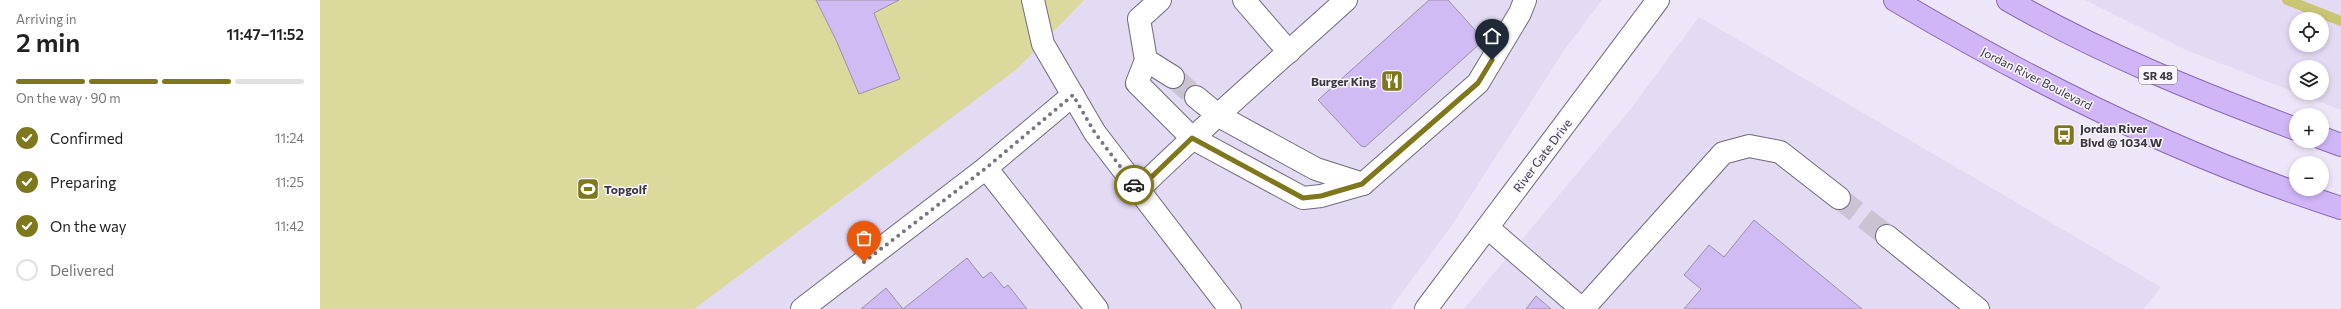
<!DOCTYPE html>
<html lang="en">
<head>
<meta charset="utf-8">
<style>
	body { margin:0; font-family:Commissioner,sans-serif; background:#f2f2f2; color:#222; height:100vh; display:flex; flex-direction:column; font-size:15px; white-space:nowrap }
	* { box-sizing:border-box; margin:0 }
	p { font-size:13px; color:#767676 }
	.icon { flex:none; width:22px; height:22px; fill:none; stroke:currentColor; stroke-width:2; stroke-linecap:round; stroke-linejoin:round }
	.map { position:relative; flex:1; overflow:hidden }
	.drawer { display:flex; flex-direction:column; background:#fff; width:320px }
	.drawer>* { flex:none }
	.controls { position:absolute; left:1969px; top:12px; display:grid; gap:8px }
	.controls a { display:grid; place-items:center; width:40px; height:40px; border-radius:50%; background:#fff; box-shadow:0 2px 6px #0003; font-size:20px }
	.pin { position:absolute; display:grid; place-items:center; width:34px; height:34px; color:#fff; margin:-41px -17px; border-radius:50% 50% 50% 0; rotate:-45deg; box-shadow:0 0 4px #0007 }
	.pin .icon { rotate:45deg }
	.courier { position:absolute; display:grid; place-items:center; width:40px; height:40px; margin:-20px; border:3px solid #7e771c; border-radius:50%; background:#fff; color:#222; box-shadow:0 1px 5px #0007 }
	.summary em { font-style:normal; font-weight:600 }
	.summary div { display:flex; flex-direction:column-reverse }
	.summary { display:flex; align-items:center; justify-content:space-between; height:68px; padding:0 16px }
	h1 { font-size:26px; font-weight:600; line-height:30px }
	.bar { display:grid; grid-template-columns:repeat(4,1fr); gap:6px 4px; align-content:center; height:48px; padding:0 16px }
	.bar i { height:5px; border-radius:3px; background:#e0e0e0 }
	.bar .active { background:#7e771c }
	.bar p { grid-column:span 4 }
	ol { padding:0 16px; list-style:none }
	li { display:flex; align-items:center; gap:12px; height:44px }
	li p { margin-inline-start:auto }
	li .icon { padding:4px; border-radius:50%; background:#7e771c; color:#fff; stroke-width:4 }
	li:last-child { color:#767676 }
	li i { width:22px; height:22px; border:2px solid #e0e0e0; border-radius:50% }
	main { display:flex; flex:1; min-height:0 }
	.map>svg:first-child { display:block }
	.built { fill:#e3daf3; fill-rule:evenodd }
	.green { fill:#dcd99d }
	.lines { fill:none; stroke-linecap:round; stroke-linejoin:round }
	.stream { stroke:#cac573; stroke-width:10 }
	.building { fill:#d1bbf5; stroke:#9892a3 }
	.minor-tunnel { stroke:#c9c3d4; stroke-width:22; stroke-dasharray:22 11; stroke-linecap:butt }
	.minor-casing { stroke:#706a7a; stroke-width:24 }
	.major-casing { stroke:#896ab3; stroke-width:24 }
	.minor { stroke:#fff; stroke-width:22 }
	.major { stroke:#d1b6f7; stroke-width:22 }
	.done { stroke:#797581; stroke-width:4; stroke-dasharray:0 7.2 }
	.route { stroke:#7e771c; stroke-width:5 }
	.labels { text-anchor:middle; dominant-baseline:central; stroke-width:3; stroke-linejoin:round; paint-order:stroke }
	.shield { fill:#f8f5fd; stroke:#747179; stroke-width:1 }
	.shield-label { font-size:11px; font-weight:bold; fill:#3b3840 }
	.street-label { font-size:12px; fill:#3b3840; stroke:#f8f5fd }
	.poi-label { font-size:12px; font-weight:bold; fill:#3b3840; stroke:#f8f5fd; text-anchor:start }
</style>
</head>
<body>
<main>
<section class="drawer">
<div class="summary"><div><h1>2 min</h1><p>Arriving in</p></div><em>11:47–11:52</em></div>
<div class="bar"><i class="active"></i><i class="active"></i><i class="active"></i><i></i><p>On the way · 90 m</p></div>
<ol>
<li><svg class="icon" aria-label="check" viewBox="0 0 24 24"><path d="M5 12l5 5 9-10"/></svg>Confirmed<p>11:24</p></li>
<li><svg class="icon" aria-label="check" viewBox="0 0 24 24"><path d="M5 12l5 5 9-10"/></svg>Preparing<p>11:25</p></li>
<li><svg class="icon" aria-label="check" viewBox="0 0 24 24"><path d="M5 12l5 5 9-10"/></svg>On the way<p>11:42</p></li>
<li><i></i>Delivered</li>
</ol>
</section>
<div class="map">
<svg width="2021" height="309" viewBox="0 0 2021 309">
	<rect width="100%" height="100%" fill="#ede6f9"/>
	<!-- built -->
	<g class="built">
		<path d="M0 0H1282L1245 49 1130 228 1070 309H0Z"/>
		<path d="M1765 0H2021V110L1866 50ZM1976 19H2002V45H1976ZM1976 67H2002V93H1976Z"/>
		<path d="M1379 17 1841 287 1824 309H1144L1309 111Z"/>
	</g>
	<!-- green -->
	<path class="green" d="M0 0H764L697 69 374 309H0Z"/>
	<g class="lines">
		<!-- stream -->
		<path class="stream" d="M1967 0 2021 21"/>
	</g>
	<!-- building -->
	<g class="building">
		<path d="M496 0H579L554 13 580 79 539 94 516 40Z"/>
		<path d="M1109 0H1128L1164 40 1045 147 1041 146 998 100Z"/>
		<path d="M1434 220 1542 309H1364L1381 289 1364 275 1389 245 1404 257Z"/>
		<path d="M647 258 663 278 671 272 684 288 688 285 707 309H541L566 288 583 309Z"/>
		<path d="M1216 296 1231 309H1206Z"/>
	</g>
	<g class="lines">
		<!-- minor-tunnel -->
		<g class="minor-tunnel">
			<path d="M853 77 876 97"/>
			<path d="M1519 198 1567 236"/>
		</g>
		<!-- minor casing -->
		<g class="minor-casing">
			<g id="minor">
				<path d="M713 0 723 44 775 133 910 309"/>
				<path d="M840 0 819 19 826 60 817 83 872 138 983 198 1001 196 1043 184 1158 83 1200 13 1205 0"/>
				<path d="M924 0 969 52"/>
				<path d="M826 60 853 77"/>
				<path d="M753 95 666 168 777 309"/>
				<path d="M876 97 899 116 996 169 1043 184"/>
				<path d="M818 190C885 124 957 63 1026 0"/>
				<path d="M1168 228 1262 309"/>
				<path d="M1567 236 1658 309"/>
				<path d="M482 309 666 168"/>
				<path d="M1106 309 1338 0"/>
				<path d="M1263 309 1403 153 1429 146 1460 152 1519 198"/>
			</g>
		</g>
		<!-- major casing -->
		<g class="major-casing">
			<g id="major">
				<path d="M1575 0C1716 84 1864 158 2021 208"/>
				<path d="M1688 0C1780 53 1877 92 1976 129"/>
				<path d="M2002 138 2021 145"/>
			</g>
		</g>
		<!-- minor -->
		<use href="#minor" class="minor"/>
		<!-- major -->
		<use href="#major" class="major"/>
	</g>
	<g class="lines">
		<!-- done -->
		<path class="done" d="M544 262 666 168 753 95 775 133 814 185"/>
		<!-- route -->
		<path class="route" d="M814 185 818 190 872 138 983 198 1001 196 1042 184 1158 83 1172 60"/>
	</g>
	<!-- icons -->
	<defs>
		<g id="restaurant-square" transform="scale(1.15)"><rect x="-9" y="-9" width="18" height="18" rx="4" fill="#7e771c" stroke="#f8f5fd"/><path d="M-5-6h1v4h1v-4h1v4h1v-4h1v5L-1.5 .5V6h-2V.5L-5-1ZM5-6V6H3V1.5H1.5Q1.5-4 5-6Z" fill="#fff"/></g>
		<g id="bus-square" transform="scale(1.15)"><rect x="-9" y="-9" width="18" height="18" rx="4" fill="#7e771c" stroke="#f8f5fd"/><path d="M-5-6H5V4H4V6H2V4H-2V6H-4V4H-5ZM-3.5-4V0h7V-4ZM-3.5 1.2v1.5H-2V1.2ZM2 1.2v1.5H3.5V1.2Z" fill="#fff"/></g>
		<g id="stadium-square" transform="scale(1.15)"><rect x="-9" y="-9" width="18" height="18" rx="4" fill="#7e771c" stroke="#f8f5fd"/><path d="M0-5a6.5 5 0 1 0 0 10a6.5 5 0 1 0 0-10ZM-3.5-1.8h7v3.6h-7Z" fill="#fff"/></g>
	</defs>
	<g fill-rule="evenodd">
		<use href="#restaurant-square" x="1072" y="81"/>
		<use href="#bus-square" x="1744" y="135"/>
		<use href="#stadium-square" x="268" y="189"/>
	</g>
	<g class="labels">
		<!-- shield labels -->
		<rect class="shield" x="1819" y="66" width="38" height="18" rx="3"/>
		<g class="shield-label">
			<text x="1838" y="75">SR 48</text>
		</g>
		<!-- street labels -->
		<g class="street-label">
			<text transform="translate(1717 78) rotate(27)">Jordan River Boulevard</text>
			<text transform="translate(1222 155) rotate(-53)">River Gate Drive</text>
		</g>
		<!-- poi labels -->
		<g class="poi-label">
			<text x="1056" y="81" text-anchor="end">Burger King</text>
			<text x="1760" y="128">Jordan River<tspan x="1760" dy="14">Blvd @ 1034 W</tspan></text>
			<text x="284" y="189">Topgolf</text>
		</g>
	</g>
</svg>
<div class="controls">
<a><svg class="icon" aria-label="locate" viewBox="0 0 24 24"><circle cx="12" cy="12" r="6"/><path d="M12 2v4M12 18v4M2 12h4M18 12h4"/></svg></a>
<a><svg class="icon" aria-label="layers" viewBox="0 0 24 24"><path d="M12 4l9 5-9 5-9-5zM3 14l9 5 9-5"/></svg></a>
<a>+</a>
<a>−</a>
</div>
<div class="pin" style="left:544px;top:262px;background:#ea580c"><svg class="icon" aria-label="bag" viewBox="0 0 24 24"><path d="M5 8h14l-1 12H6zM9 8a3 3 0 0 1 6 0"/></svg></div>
<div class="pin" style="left:1172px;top:60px;background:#1f2937"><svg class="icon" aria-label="home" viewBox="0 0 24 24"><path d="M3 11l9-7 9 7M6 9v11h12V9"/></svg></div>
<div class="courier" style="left:814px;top:185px"><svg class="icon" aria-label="car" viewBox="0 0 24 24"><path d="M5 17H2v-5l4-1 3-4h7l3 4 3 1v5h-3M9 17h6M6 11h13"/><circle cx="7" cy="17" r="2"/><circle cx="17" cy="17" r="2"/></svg></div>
</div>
</main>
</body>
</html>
